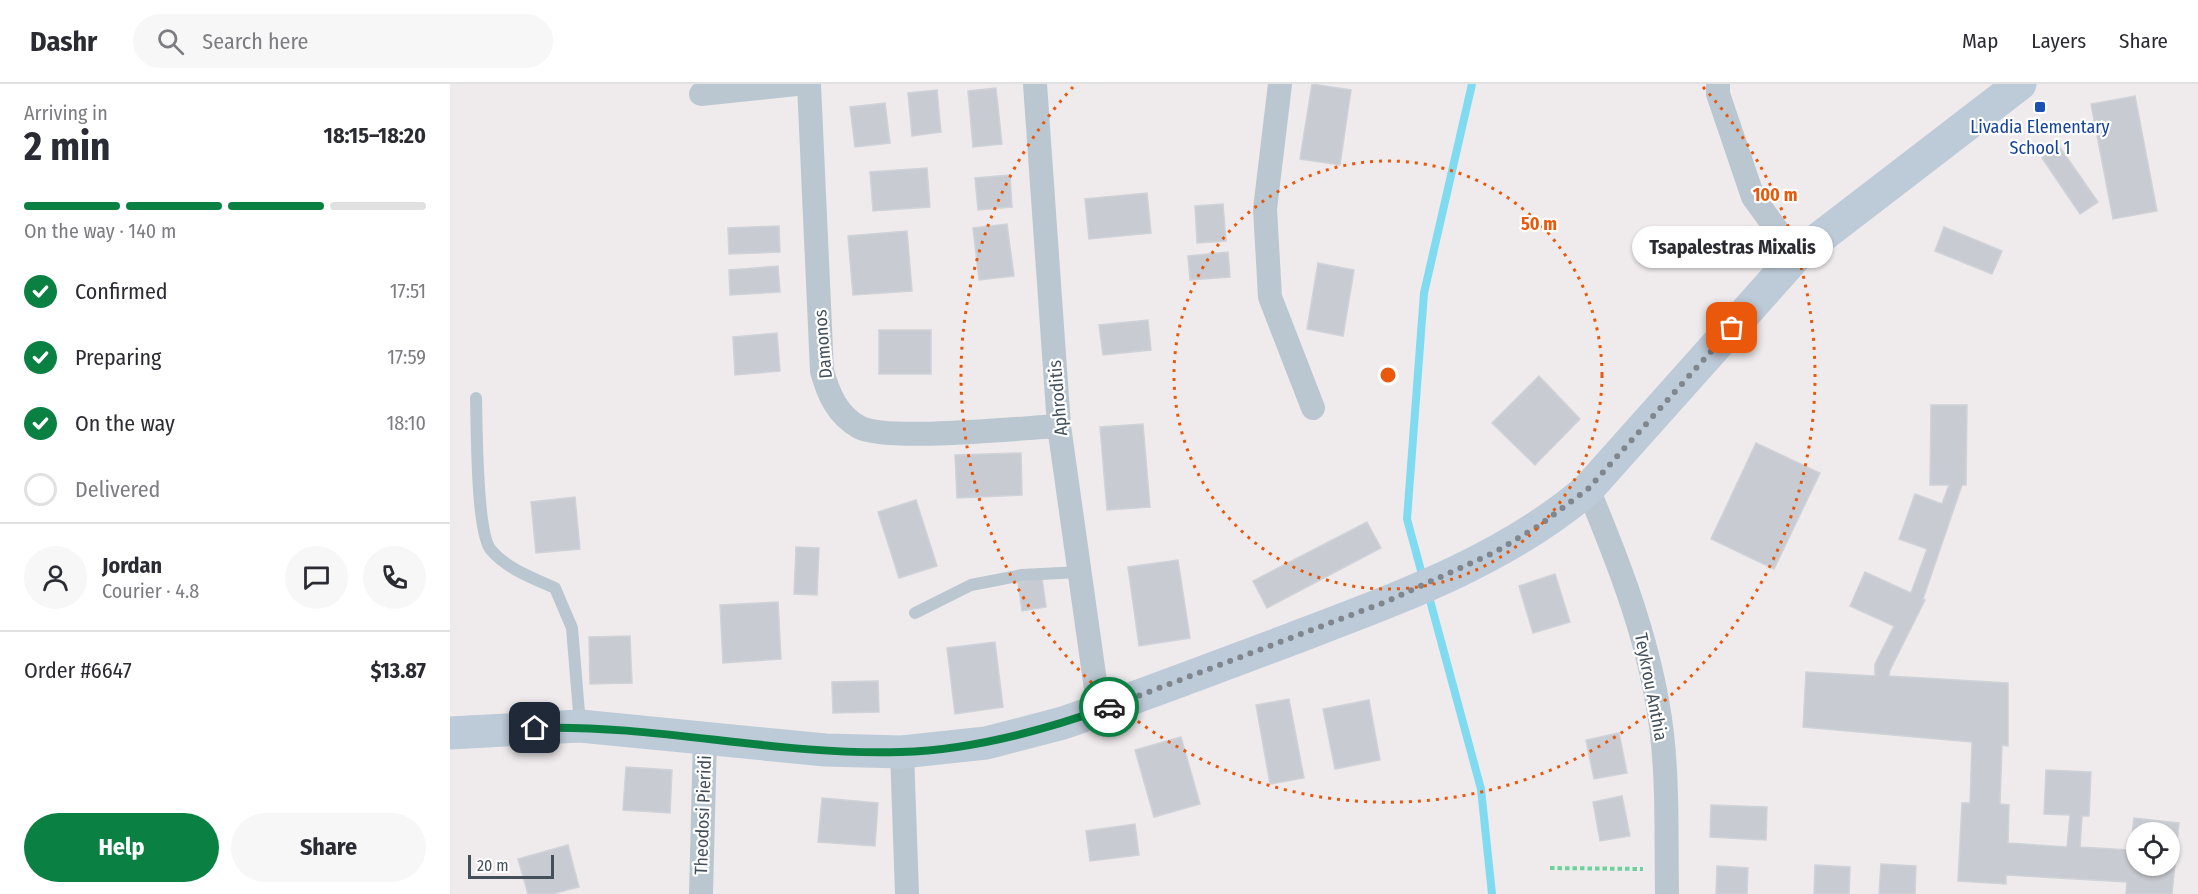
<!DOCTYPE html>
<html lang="en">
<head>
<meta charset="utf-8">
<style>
	body { margin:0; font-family:"Fira Sans Condensed",sans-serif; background:#f7f7f7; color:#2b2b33; height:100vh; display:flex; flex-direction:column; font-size:22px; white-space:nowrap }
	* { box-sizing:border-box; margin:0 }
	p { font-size:20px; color:#7c7c81 }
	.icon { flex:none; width:33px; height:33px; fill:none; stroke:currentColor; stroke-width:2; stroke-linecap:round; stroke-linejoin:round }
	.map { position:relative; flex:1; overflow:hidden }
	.side { display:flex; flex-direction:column; background:#fff; width:450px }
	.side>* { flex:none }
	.controls { position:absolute; left:1676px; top:738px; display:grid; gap:12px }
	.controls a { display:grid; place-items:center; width:54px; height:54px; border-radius:50%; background:#fff; box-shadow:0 2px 4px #0004; font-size:30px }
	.scale { position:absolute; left:18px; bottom:15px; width:86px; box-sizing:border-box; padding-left:6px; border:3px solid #43505a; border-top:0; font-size:16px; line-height:21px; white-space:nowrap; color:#43505a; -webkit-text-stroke:4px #fff; paint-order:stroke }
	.pin { position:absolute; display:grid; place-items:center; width:51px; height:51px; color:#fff; margin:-26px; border-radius:12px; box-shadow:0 3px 9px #0006 }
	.courier { position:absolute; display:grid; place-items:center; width:60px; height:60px; margin:-30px; border:4px solid #0b8043; border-radius:50%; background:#fff; color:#222; box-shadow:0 2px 8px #0007 }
	.bubble { position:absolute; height:42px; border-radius:21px; background:#fff; box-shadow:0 2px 4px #0004; font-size:20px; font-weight:700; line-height:42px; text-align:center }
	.head em { font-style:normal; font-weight:700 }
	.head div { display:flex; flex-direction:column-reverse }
	.head { display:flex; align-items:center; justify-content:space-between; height:102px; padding:0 24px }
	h1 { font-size:39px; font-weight:700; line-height:45px }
	.bar { display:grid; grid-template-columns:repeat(4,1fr); gap:9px 6px; align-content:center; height:72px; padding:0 24px }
	.bar i { height:8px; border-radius:4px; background:#e1e1e2 }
	.bar .on { background:#0b8043 }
	.bar p { grid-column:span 4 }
	.line { display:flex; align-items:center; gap:15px; padding:0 24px; border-top:2px solid #e1e1e2 }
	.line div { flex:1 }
	.round { display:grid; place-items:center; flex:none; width:63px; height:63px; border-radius:32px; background:#f7f7f7 }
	ol { padding:0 24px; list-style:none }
	li { display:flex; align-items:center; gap:18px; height:66px }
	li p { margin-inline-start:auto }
	li .icon { padding:6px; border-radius:50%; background:#0b8043; color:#fff; stroke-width:4 }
	li:last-child { color:#7c7c81 }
	li i { width:33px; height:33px; border:3px solid #e1e1e2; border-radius:50% }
	.primary-button { display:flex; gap:12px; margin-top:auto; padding:12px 24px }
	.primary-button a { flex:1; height:69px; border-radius:36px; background:#0b8043; color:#fff; font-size:24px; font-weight:700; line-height:69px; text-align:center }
	.primary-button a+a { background:#f7f7f7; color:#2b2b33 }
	header { display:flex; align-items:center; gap:36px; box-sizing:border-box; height:84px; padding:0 30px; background:#fff; border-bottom:2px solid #e1e1e2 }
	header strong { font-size:28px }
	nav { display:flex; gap:33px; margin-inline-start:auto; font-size:21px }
	.search { width:420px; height:54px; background:#f7f7f7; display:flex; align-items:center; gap:15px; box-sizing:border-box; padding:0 21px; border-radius:33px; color:#7c7c81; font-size:22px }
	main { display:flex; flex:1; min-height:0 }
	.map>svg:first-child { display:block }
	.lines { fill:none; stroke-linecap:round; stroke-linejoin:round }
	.stream { stroke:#80dbf1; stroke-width:8 }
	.building { fill:#c8cbd1; stroke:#cfd2d8; stroke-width:1.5; fill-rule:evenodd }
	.path { stroke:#6cd19d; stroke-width:4; stroke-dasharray:4.5 3; stroke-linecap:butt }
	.lane { stroke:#bbc7d0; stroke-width:12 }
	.street { stroke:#bbc7d0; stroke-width:24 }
	.secondary { stroke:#bdcad7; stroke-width:33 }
	.done { stroke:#7f868d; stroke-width:6; stroke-dasharray:0 10.8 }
	.route { stroke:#0b8043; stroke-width:8 }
	.ring { fill:none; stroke:#e8590c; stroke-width:3; stroke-dasharray:3 6 }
	.transit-dot { fill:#1a4fb4; stroke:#fff; stroke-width:2 }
	.labels { text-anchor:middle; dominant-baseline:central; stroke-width:4.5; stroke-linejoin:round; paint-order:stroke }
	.transit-label { font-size:18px; fill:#164399; stroke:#fff }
	.street-label { font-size:18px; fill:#43505a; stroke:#fff }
	.centre { fill:#e8590c; stroke:#fff; stroke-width:3 }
	.ring-label { font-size:18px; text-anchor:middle; font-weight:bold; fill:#e8590c; stroke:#fff; stroke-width:4.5; stroke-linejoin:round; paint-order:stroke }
</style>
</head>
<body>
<header>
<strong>Dashr</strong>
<div class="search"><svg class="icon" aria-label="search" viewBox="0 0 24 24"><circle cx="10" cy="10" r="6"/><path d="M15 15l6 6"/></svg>Search here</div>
<nav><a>Map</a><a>Layers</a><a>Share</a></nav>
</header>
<main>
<section class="side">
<div class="head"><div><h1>2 min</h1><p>Arriving in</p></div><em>18:15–18:20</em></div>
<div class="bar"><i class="on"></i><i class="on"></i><i class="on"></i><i></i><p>On the way · 140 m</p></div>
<ol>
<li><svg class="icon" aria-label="check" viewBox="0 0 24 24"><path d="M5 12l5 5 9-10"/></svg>Confirmed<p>17:51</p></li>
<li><svg class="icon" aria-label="check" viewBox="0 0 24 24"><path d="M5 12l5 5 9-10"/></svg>Preparing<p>17:59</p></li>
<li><svg class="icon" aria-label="check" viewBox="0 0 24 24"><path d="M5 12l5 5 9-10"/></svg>On the way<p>18:10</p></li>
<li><i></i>Delivered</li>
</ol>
<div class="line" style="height:108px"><a class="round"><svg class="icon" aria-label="person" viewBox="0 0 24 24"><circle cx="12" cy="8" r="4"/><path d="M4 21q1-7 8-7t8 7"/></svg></a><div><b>Jordan</b><p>Courier · 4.8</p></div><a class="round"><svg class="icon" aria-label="chat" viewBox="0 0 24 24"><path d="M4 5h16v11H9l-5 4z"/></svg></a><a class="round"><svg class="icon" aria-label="phone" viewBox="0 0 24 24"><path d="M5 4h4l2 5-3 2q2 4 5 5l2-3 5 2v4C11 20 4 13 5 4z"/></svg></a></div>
<div class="line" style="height:78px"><div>Order #6647</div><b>$13.87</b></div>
<div class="primary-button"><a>Help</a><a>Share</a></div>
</section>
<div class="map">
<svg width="1748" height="810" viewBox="0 0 1748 810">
	<rect width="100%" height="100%" fill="#efebec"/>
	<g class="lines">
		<!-- stream -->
		<g class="stream">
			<path d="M973 494 957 435 974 209 1022 0"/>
			<path d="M978 509 1031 705 1042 810"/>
		</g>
	</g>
	<!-- building -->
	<g class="building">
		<path d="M862 0 901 6 890 81 850 75Z"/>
		<path d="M546 4 552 60 523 63 518 7Z"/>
		<path d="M487 6 491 48 462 52 458 9Z"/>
		<path d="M1685 12 1707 127 1663 135 1641 20Z"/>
		<path d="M435 19 440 59 405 63 400 23Z"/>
		<path d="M1609 62 1648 118 1630 130 1592 74Z"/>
		<path d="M477 84 480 123 423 127 420 88Z"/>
		<path d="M560 91 562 123 528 126 525 94Z"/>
		<path d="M697 109 701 149 639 155 635 115Z"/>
		<path d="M773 120 776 157 747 159 745 122Z"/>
		<path d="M557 140 564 192 529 196 523 144Z"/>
		<path d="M329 142 330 168 279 170 278 144Z"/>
		<path d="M1494 143 1552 167 1542 190 1485 167Z"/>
		<path d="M457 147 462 207 403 211 398 152Z"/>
		<path d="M778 168 780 193 740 196 738 172Z"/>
		<path d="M868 179 904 186 893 252 857 245Z"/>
		<path d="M328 182 330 208 280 211 279 186Z"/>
		<path d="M698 236 701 266 653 271 649 241Z"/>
		<rect x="429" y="246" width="52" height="44"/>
		<path d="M327 249 330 287 285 291 283 253Z"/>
		<path d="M1089 292 1130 335 1085 381 1042 339Z"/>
		<path d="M1481 321H1517L1516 401H1512L1473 515 1475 516 1440 586 1439 592 1558 599V662L1552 661 1550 720 1559 721 1558 759 1617 763 1620 731 1594 730 1596 686 1641 688 1639 732H1632L1630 763 1680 766 1684 734 1729 739 1722 810H1676L1677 798 1556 791V800L1508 797 1512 719H1520L1522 658 1353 643 1356 588 1425 592V580L1444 542 1400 522 1415 488 1461 509 1477 465 1449 455 1465 410 1492 420 1499 401H1480ZM1686 748H1719V782H1686Z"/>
		<path d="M693 340 700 423 657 426 650 343Z"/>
		<path d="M1306 359 1370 389 1324 485 1261 455Z"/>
		<path d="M571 369 572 411 507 414 505 371Z"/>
		<path d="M125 413 130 465 86 469 81 418Z"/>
		<path d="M466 416 487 482 449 494 428 428Z"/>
		<path d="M917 438 931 464 817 524 803 497Z"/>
		<path d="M346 463 369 464 367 511 344 510Z"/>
		<path d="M728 476 740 554 689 562 678 483Z"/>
		<path d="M1105 490 1120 538 1083 549 1069 502Z"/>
		<path d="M592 494 596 523 572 527 568 498Z"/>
		<path d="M328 518 331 575 273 579 270 521Z"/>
		<path d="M180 552 182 599 140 600 139 553Z"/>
		<path d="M545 558 553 623 505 630 497 564Z"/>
		<path d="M428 597 429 628 383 629 382 598Z"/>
		<path d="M839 615 854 694 820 700 806 621Z"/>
		<path d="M919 616 930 676 885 685 873 625Z"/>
		<path d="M1169 649 1177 689 1144 695 1136 656Z"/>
		<path d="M731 653 750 720 704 733 685 666Z"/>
		<path d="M176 683 222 686 220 729 173 726Z"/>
		<path d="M1172 712 1180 752 1150 757 1143 718Z"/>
		<path d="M372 714 428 719 425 762 368 758Z"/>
		<path d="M1261 721 1317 723 1316 756 1260 753Z"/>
		<path d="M685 740 689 771 640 777 636 747Z"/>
		<path d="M118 761 129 803 102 810H78L68 775Z"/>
		<path d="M1431 780 1466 782 1465 810H1429Z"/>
		<path d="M1365 781 1400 783 1399 810H1364Z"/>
		<path d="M1267 782 1298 784 1297 810H1266Z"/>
	</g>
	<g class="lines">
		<!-- path -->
		<path class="path" d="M1100 784 1193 785"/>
		<!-- lane -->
		<g class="lane">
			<path d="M26 314C27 342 26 449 41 466 57 485 83 494 105 504L122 544 130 641"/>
			<path d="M465 529 521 501 572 491 630 488"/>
		</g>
		<!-- street -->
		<g class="street">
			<path d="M359 0 372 287C378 309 387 331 409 343 436 358 570 344 609 342"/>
			<path d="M585 0 609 342 649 626"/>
			<path d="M830 0 815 125 820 213 863 324"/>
			<path d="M1268 0V10L1303 113 1346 172"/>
			<path d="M251 10 346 0"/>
			<path d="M1138 405C1171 484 1202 564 1212 650 1218 703 1216 757 1217 810"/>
			<path d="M452 668 457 810"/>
			<path d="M251 810 255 653"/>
		</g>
		<!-- secondary -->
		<path class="secondary" d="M0 649 130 642 375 666 452 668 536 659 613 639C689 613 764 584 839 556 943 516 1053 478 1138 405L1346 172 1570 0"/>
	</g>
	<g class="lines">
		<!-- done -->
		<path class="done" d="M659 623 938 517 1045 468 1087 443 1138 405 1282 244"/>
		<!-- route -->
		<path class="route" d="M85 644C207 640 328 672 451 668 522 666 592 647 659 623"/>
	</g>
	<!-- distance rings -->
	<g class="ring">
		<circle cx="938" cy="291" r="214"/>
		<path d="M1253 3A427 427 0 1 1 623 3"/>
	</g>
	<!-- markers -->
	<rect class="transit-dot" x="1584" y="17" width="12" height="12" rx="3"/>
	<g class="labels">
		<!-- transit labels -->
		<g class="transit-label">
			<text x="1590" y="43">Livadia Elementary<tspan x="1590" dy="21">School 1</tspan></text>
		</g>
		<!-- street labels -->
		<g class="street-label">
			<text transform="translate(373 260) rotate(-95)">Damonos</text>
			<text transform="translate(608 314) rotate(-95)">Aphroditis</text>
			<text transform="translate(1201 603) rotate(79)">Teykrou Anthia</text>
			<text transform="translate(253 731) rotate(-88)">Theodosi Pieridi</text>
		</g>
	</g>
	<circle cx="938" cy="291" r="9" class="centre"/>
	<g class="ring-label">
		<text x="1325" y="117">100 m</text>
		<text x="1089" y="146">50 m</text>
	</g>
</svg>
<div class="controls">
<a><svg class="icon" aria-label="locate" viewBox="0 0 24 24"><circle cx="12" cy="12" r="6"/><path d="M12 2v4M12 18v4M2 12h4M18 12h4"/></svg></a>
</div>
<div class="scale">20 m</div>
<div class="pin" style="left:1282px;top:244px;background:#ea580c"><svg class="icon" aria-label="bag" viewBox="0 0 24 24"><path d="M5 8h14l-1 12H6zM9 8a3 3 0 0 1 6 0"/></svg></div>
<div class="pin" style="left:85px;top:644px;background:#1f2937"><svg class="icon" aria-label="home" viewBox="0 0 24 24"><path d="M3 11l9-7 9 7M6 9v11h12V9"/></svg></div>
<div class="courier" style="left:659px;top:623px"><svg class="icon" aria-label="car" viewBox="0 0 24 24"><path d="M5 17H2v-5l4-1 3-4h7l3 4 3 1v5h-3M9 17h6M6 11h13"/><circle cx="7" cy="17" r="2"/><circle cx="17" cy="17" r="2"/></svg></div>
<div class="bubble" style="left:1182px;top:142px;width:201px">Tsapalestras Mixalis</div>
</div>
</main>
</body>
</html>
